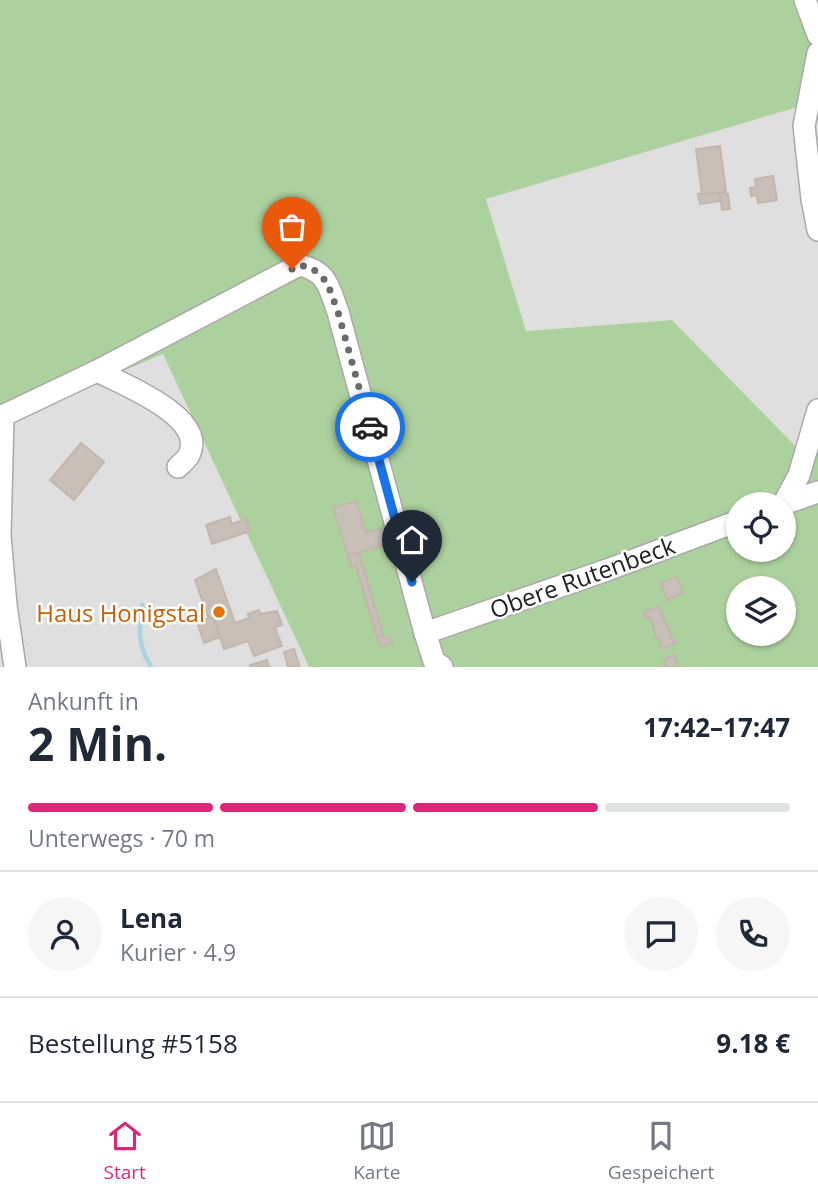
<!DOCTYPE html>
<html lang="de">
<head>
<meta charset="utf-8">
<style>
	body { margin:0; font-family:"Open Sans",sans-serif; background:#f6f6f7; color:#1f2937; height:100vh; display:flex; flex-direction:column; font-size:26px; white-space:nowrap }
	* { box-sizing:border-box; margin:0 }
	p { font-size:23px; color:#747a83 }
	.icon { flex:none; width:38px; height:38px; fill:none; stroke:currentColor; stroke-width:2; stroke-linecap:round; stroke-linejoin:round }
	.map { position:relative; height:667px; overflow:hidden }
	.sheet { display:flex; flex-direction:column; background:#fff; flex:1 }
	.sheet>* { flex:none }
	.fabs { position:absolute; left:726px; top:492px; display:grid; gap:14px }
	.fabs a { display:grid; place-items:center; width:70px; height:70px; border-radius:50%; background:#fff; box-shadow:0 2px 5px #0004; font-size:35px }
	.pin { position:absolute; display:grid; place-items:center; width:60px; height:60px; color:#fff; margin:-72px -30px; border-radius:50% 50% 50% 0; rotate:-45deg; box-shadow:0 0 7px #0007 }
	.pin .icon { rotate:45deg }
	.courier { position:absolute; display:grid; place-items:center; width:70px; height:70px; margin:-35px; border:5px solid #1a73e8; border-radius:50%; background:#fff; color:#222; box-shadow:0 2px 9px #0007 }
	.headline em { font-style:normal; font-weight:700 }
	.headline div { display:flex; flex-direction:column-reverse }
	.headline { display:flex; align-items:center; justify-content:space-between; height:119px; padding:0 28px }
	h1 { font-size:46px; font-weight:700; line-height:52px }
	.bar { display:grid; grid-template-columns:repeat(4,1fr); gap:10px 7px; align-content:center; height:84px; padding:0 28px }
	.bar i { height:9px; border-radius:5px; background:#e0e1e3 }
	.bar .on { background:#db2777 }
	.bar p { grid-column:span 4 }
	.line { display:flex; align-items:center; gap:18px; padding:0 28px; border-top:2px solid #e0e1e3 }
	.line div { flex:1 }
	.round { display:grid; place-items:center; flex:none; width:74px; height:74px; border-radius:37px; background:#f6f6f7 }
	.menu { display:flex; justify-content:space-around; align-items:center; height:98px; border-top:2px solid #e0e1e3; background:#fff; font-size:19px; color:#747a83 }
	.menu a { display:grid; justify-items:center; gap:4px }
	.menu .on { color:#db2777 }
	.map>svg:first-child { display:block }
	.residential { fill:#e0dfdf }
	.forest { fill:#add19e; fill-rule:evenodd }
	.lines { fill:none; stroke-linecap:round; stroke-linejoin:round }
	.stream { stroke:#aad3df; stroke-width:4.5 }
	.building { fill:#c7bfb8; stroke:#c4b6ab; stroke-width:2 }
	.minor-casing { stroke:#a9a9a9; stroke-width:24 }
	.minor { stroke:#fff; stroke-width:21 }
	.done { stroke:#6b6a68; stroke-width:7; stroke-dasharray:0 12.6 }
	.route { stroke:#1a73e8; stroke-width:9 }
	.food-dot { fill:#e8710a; stroke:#fff; stroke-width:2.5 }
	.labels { text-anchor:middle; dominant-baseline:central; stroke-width:5; stroke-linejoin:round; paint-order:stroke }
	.street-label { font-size:24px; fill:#222; stroke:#fff }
	.food-label { font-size:24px; fill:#c56008; stroke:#fff; text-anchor:end }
</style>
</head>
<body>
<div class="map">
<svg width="818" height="667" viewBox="0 0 818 667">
	<rect width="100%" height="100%" fill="#f2efe9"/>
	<!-- residential -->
	<g class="residential">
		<path d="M818 101V453L805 457 672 320 526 331 486 198Z"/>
		<path d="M163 353 309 667H0V423Z"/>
	</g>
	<!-- forest -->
	<path class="forest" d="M0 0H818V101L486 199 526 331 672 320 805 456 818 453V667H309L163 354 0 423ZM738 504H784V550H738ZM738 588H784V634H738Z"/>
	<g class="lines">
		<!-- stream -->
		<path class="stream" d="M142 605C146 615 141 619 140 628 139 641 144 656 151 667"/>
	</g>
	<!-- building -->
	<g class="building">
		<path d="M720 146 726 192 702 195 696 149Z"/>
		<path d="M773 176 777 200 758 203 757 195 751 196 750 188 756 187 755 179Z"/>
		<path d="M725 192V194H728L730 209 722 210 720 193Z"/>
		<path d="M720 193 721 201 700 204 698 194Z"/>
		<path d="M81 443 104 462 74 500 50 480Z"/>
		<path d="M356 501 366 533 382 528 387 544 348 556 333 508Z"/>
		<path d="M230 517 232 524 246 519 250 531 212 544 206 525Z"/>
		<path d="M359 553 383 635 377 637 356 566 352 568 348 556Z"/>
		<path d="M216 569 235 623 249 618 248 614 259 610 260 614 277 611 282 625 275 627 282 646 254 656 248 641 224 649 213 618 209 619 195 580Z"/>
		<path d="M677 577 683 593 667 600 661 583Z"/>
		<path d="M659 607 675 644 661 649 659 638 657 639 650 617 646 619 643 612Z"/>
		<path d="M209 618H213L220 637 204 643 197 622Z"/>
		<path d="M383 635 384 639 389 637 392 643 380 647 377 637Z"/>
		<path d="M294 649 300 667H288L284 652Z"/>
		<path d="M674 655 678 667H666L664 659Z"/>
		<path d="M267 660 269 667H251L250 665Z"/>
	</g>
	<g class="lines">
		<!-- minor casing -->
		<g class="minor-casing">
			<g id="minor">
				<path d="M805 0 818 35"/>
				<path d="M818 53 804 126 812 199 818 230"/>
				<path d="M97 371C122 384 208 417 189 455 187 459 181 464 178 467"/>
				<path d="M3 416 0 536 6 605 15 667"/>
				<path d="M0 417 97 371 299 265C328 271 329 288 338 312L425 633 434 661 442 667"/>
				<path d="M784 503 799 475 818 410"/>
				<path d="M783 504 818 492"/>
				<path d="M425 633 607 570 738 521"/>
			</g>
		</g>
		<!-- minor -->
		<use href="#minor" class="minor"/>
	</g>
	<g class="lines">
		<!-- done -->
		<path class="done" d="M292 269 299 265 312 268 327 282 338 312 370 427"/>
		<!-- route -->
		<path class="route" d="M370 427 412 582"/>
	</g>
	<!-- markers -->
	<circle class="food-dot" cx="219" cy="612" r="7"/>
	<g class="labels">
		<!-- street labels -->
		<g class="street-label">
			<text transform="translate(582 577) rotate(-20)">Obere Rutenbeck</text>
		</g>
		<!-- food labels -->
		<g class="food-label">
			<text x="205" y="612">Haus Honigstal</text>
		</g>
	</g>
</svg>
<div class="fabs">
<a><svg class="icon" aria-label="locate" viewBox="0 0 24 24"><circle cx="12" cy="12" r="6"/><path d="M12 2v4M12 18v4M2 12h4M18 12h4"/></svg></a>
<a><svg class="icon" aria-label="layers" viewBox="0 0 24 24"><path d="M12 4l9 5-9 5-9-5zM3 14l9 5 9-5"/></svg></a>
</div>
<div class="pin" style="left:292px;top:269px;background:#ea580c"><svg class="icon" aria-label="bag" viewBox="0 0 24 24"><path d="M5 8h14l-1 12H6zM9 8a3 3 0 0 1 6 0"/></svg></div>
<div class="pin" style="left:412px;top:582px;background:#1f2937"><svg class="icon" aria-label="home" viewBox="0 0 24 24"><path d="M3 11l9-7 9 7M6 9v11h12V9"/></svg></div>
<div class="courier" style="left:370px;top:427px"><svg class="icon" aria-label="car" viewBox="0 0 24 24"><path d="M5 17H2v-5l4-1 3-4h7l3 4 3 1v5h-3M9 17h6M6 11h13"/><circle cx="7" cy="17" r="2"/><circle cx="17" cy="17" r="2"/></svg></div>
</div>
<section class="sheet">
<div class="headline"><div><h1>2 Min.</h1><p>Ankunft in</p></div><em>17:42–17:47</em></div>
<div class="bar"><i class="on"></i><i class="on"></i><i class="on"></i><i></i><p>Unterwegs · 70 m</p></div>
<div class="line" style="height:126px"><a class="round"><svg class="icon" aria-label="person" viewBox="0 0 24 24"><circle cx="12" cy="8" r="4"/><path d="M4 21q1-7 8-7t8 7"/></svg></a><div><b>Lena</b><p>Kurier · 4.9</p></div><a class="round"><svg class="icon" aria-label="chat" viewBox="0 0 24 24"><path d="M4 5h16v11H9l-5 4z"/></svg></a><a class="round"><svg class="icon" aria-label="phone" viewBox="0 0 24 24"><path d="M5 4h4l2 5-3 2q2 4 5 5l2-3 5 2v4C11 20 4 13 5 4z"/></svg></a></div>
<div class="line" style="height:91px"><div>Bestellung #5158</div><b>9.18 €</b></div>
</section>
<nav class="menu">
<a class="on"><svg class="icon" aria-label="home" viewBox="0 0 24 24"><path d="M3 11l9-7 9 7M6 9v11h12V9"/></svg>Start</a>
<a><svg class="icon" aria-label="map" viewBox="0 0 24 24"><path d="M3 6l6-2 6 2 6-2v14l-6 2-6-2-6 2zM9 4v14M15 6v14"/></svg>Karte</a>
<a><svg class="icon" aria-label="saved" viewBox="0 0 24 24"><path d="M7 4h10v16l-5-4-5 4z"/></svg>Gespeichert</a>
</nav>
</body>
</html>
